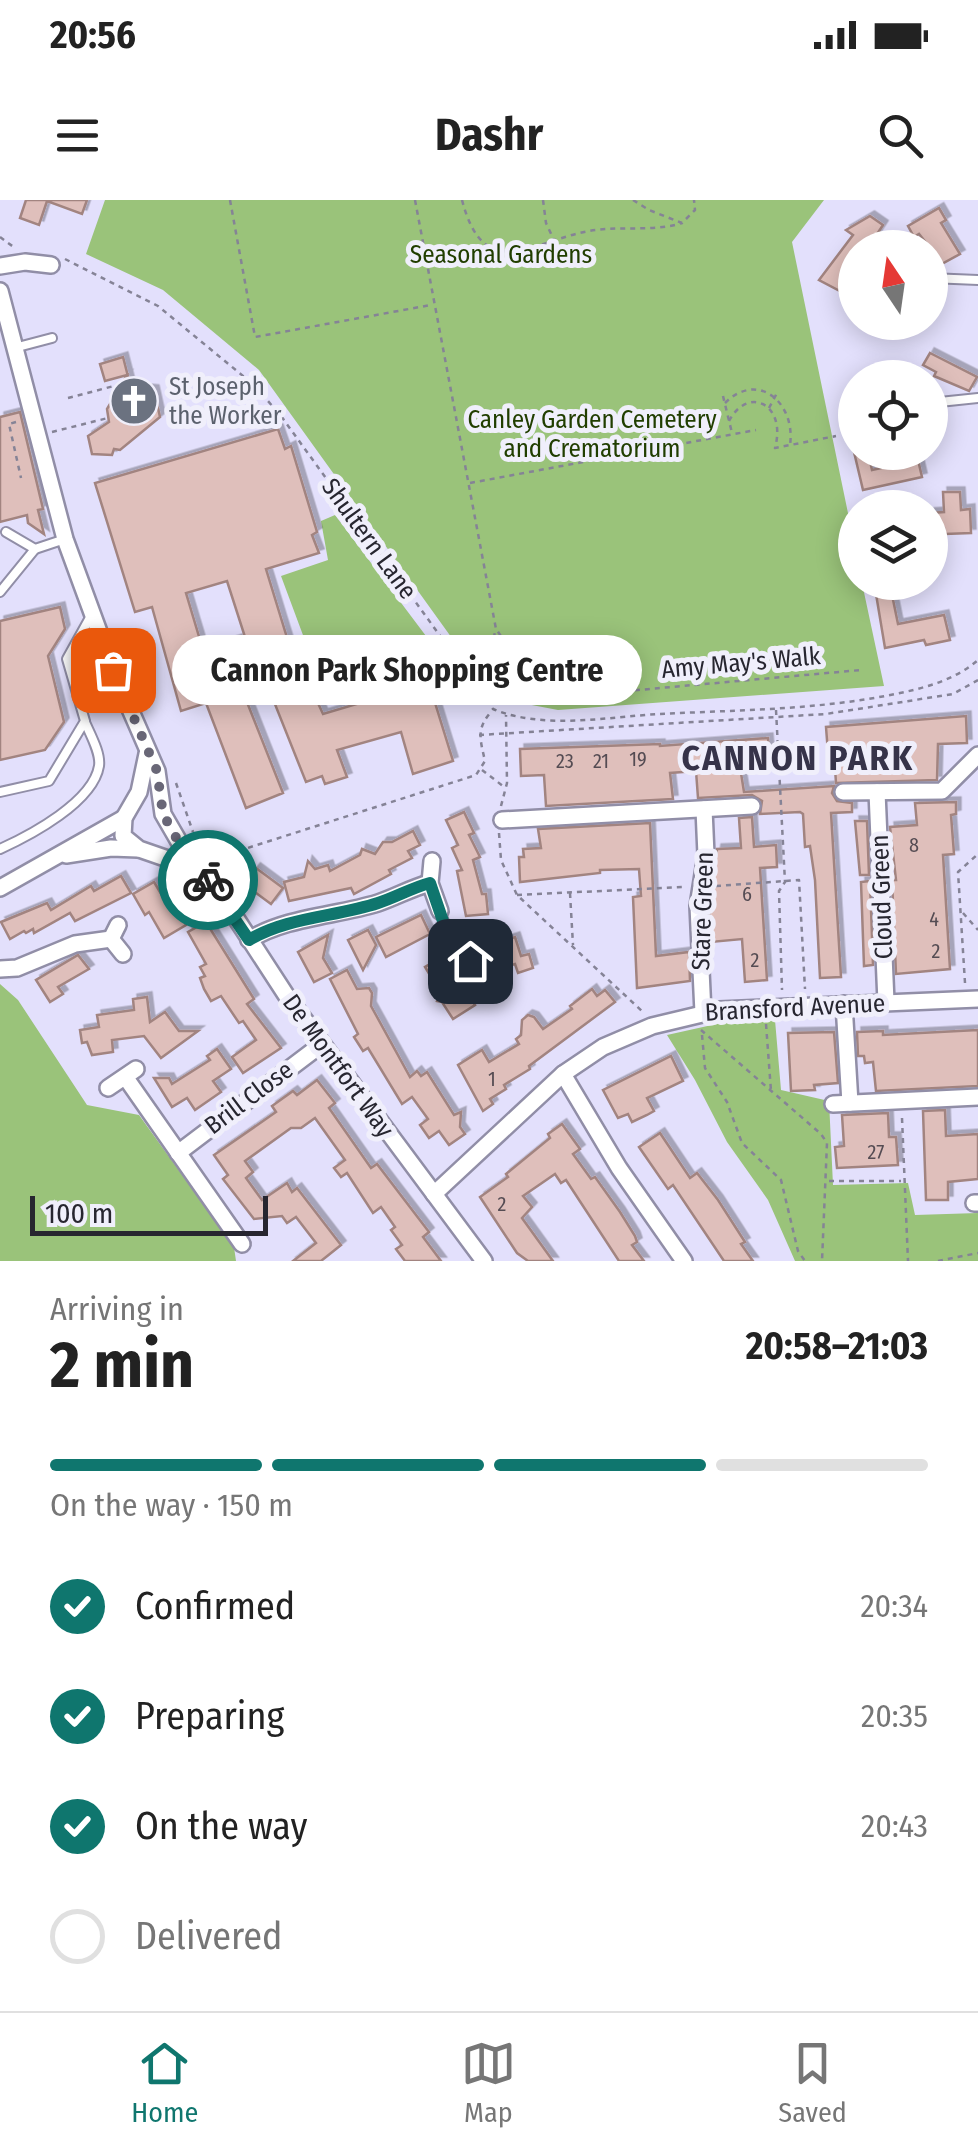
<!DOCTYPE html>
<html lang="en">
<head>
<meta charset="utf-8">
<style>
	body { margin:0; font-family:"Fira Sans Condensed",sans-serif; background:#f2f2f2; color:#222; height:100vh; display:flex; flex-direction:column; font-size:38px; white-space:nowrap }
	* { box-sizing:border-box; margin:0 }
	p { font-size:32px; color:#767676 }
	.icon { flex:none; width:55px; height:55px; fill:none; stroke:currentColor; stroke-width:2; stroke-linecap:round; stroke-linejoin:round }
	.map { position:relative; height:1061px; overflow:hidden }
	.drawer { display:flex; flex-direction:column; background:#fff; flex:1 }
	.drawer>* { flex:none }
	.needle { width:65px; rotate:347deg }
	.buttons { position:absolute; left:838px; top:30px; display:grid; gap:20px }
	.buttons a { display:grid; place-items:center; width:110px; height:110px; border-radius:50%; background:#fff; box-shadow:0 5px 25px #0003; font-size:50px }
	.scale { position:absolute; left:30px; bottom:25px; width:238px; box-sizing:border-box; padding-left:10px; border:5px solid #272630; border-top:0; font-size:28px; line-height:35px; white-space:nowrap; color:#272630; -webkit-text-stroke:8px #f0effb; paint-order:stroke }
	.pin { position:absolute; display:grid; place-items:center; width:85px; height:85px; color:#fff; margin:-42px; border-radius:20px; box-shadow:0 5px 15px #0006 }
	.courier { position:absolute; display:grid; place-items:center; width:100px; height:100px; margin:-50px; border:8px solid #0f766e; border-radius:50%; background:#fff; color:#222; box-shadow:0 2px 12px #0007 }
	.bubble { position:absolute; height:70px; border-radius:35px; background:#fff; box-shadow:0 5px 25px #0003; font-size:32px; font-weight:700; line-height:70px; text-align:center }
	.head em { font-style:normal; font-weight:700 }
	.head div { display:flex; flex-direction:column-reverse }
	.head { display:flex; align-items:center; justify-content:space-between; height:170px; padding:0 50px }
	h1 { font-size:65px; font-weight:700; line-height:75px }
	.bar { display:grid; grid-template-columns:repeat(4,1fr); gap:15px 10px; align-content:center; height:120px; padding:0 50px }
	.bar i { height:12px; border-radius:8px; background:#e0e0e0 }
	.bar .active { background:#0f766e }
	.bar p { grid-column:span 4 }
	ol { padding:0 50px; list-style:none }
	li { display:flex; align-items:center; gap:30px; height:110px }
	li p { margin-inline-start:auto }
	li .icon { padding:10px; border-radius:50%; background:#0f766e; color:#fff; stroke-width:4 }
	li:last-child { color:#767676 }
	li i { width:55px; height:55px; border:5px solid #e0e0e0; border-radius:50% }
	.status { display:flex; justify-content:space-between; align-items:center; height:70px; padding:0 50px; background:#fff; direction:ltr }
	.status svg { height:28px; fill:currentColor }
	header { display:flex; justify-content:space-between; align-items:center; height:130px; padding:0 50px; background:#fff; font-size:45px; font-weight:700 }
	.tabs { display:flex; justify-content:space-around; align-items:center; height:140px; border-top:2px solid #e0e0e0; background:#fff; font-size:28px; color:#767676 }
	.tabs a { display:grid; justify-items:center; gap:5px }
	.tabs .active { color:#0f766e }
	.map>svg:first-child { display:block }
	.green { fill:#9ac37a }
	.building { fill:#dfbfbb; stroke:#a28480; stroke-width:2.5; fill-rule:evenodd; filter:url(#shadow) }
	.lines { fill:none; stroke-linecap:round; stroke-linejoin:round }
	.lane-casing { stroke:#918ea7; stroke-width:12 }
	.street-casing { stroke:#918ea7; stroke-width:20 }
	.path { stroke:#858396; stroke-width:2.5; stroke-dasharray:5 5; stroke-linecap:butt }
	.lane { stroke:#fff; stroke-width:8 }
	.street { stroke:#fff; stroke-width:15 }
	.done { stroke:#696777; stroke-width:10; stroke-dasharray:0 18 }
	.route { stroke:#0f766e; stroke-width:12 }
	.labels { text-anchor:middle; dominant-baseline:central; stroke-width:10; stroke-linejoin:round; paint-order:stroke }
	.number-label { font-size:20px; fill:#554c53 }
	.park-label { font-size:25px; fill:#213e00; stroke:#f0effb }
	.worship-label { font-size:25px; fill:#5b616d; stroke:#f0effb; text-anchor:start }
	.street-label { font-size:25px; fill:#272630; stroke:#f0effb }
	.district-label { font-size:35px; font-weight:bold; letter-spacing:2.5px; fill:#363349; stroke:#f0effb }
</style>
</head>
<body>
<div class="status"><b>20:56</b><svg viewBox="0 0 49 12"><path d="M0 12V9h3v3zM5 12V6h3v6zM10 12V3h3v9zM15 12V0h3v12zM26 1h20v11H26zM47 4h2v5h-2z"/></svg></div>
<header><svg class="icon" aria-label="menu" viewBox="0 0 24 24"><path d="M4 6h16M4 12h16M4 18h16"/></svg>Dashr<svg class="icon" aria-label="search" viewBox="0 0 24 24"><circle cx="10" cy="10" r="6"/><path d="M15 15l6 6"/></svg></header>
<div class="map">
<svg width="978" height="1061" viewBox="0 0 978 1061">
	<defs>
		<filter id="shadow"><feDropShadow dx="4.5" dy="-4.5" stdDeviation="0" flood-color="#0004"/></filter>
	</defs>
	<rect width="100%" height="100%" fill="#e3e0fc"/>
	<!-- green -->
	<g class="green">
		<path d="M105 0H824L792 42 855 347V382L862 383 884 486 558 510 495 498 259 170 163 90 86 54Z"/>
		<path d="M335 315 432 444 417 448 326 497 281 376 328 360 321 321Z"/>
		<path d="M0 784 18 800 87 905 139 915 234 1047 236 1061H0Z"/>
		<path d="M775 820 781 890 829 901 833 985 908 983 915 1015 978 1013V1061H795L768 1000 727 942 695 880 667 835 730 821Z"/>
	</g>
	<!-- building -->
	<g class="building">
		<path d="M26 0H87L82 14 47 1 39 25 20 18Z"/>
		<path d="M939 8 946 20 941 23 960 54 938 66 930 48 919 34 914 37 908 26Z"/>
		<path d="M870 16 883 25 868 48H855V99L819 80 853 35 846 30Z"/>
		<path d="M930 153 977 177 969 191 934 176 936 172 923 165Z"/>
		<path d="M123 157 131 188 154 190 160 217 120 250 114 249 112 255 92 254 88 236 109 222 107 209 127 175 105 181 100 164Z"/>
		<path d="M20 212 43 309 38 310 44 334 28 323 27 315 0 322V217Z"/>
		<path d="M278 229 285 249 291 246 317 332 312 335 319 353 266 369 292 454 295 453 323 514 417 486 419 493 431 490 453 561 413 574 401 532 337 550 347 577 325 584 322 576 306 582 263 474 239 482 283 593 246 608 206 503 181 511 152 407 135 412 95 283ZM227 381 245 437 203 450 186 393Z"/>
		<path d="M854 252H868L872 270 918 260 922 277 863 290Z"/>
		<path d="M943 292H960L961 310 970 309 971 333 945 334 944 328 930 329V313L944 312Z"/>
		<path d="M890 385 898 424 944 415 950 440 926 445 924 440 885 448 875 388Z"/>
		<path d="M60 407 65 429 48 456 64 522 45 550 0 560V421Z"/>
		<path d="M966 516 967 543 938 544 937 580 836 583 834 553H828L826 527Z"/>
		<path d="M768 538 770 565 740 567 744 592 834 586 832 593 837 601 852 603V612L831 613 841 777 820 778 815 680 810 646 805 647 803 614 800 612 760 614 762 601 752 595 698 598 696 571 670 573 673 599 546 606 544 575 521 576 520 549 660 544V546Z"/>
		<path d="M956 602V614L951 615 954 654 943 655 950 769 896 774 892 680H896L890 627 917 625 915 603Z"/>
		<path d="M464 612 474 633 469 635 480 657 473 660 482 694H486L488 714 466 716 457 671 462 670 452 648 458 645 446 620Z"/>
		<path d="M752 617 754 647 776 645 777 667 760 668 767 780 745 782 742 739 711 742 709 707 717 649 741 648 739 618Z"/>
		<path d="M855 621H867L869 675H860Z"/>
		<path d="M650 623 656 756 689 752 690 781 637 788 633 697 641 696 639 669 600 670V673L520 682 519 657H524L523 649 541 648 538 629Z"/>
		<path d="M413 631 420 645 408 651 412 658 389 670 391 674 354 694 351 688 289 701 284 682 304 677 308 661 315 669 328 665 330 671 360 655 362 649 375 654 383 642H392Z"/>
		<path d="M256 668 283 688 271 704 244 684Z"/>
		<path d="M121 676 131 693 75 721 70 713 34 733 33 729 26 733 24 731 10 739 1 722 47 703 51 710 91 686 94 691Z"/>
		<path d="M870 681 873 765 864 766 861 682Z"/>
		<path d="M154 682 166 702 172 699 186 725 164 738 149 712 145 715 133 694Z"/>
		<path d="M421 715 430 734 386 757 376 737Z"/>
		<path d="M206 722 254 799 247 804 281 848 243 873 232 857 256 840 243 821 239 823 221 796 211 801 204 789 200 778 205 776 200 767 206 764 188 732Z"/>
		<path d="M368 730 376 745 363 770 348 740Z"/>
		<path d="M328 735 323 758 332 773 314 782 298 752Z"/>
		<path d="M515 737 521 756 529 754 533 768 518 773 515 764 504 767 497 743Z"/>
		<path d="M78 755 89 769 58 787 63 794 50 802 36 780Z"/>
		<path d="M443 756 475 805 453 819 442 802 437 801 440 792 425 767Z"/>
		<path d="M347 770 357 789 369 788 372 793 371 806 410 877 417 871 421 876 427 872 454 915 461 912 460 927 465 934 449 945 439 931 429 938 420 925 428 919 412 897 402 904 368 848 363 851 354 837 358 834 330 779Z"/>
		<path d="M592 789 597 796 605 790 615 802 529 866 530 869 504 885 506 889 490 899 493 904 483 911 458 865 482 850 489 862 519 844 516 839 521 835 522 820 528 815 534 817 543 829 572 809 570 806Z"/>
		<path d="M147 797 150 822 165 812 179 831H198L161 858 144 836 112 840 113 852 92 855 87 842 82 843 80 830 99 827 97 815 134 810 133 799Z"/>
		<path d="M978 830V886L876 891 873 862 865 863 864 856H858L857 832 883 831V835Z"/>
		<path d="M834 832 838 883 814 885 815 890 791 891 788 833Z"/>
		<path d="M217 849 231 869 213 881 221 892 195 910 187 898 172 907 154 878H169L172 884 210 860 207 856Z"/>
		<path d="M671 856 683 881 647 898 654 911 647 915 632 922 628 914 618 918 603 890Z"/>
		<path d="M317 880 335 903 329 908 371 968 377 964 429 1032 423 1037 441 1061H405L396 1049 402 1045 391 1030 395 1027 381 1007 373 1013 347 973 341 977 334 968 345 960 315 918 301 928H291L245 961 253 972 246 978 262 1000 287 983 292 992 297 988 341 1045 321 1061H293L316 1043 296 1017 287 1023 282 1016 254 1019 223 979 228 975 214 955 276 912 272 906 293 891 297 895Z"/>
		<path d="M945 910 946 936 978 934V979L948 982V1000H926L923 911Z"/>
		<path d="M888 913 889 937H896L898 965 837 968 835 947 844 946 842 915Z"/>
		<path d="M562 924 580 949 573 954 591 979 595 977 620 1012 635 1036 637 1042 632 1045 644 1061H619L566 980 561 983 555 974 523 996 532 1007 522 1018 553 1061H528L517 1053 480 997 508 977 506 974 550 938 548 934Z"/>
		<path d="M660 933 690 978 697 973 718 1000 745 1042 741 1044 753 1061H724L673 985 668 989 639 947Z"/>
	</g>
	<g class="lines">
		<!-- lane casing -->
		<g class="lane-casing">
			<g id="lane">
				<path d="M889 48 899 43 910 48"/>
				<path d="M930 78 978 80"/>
				<path d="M14 148 52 138"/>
				<path d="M917 178V177"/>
				<path d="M930 203 978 198"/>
				<path d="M6 332 35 349 65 339"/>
				<path d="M0 392 35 349"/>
				<path d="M0 592 49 581 85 521 67 459 92 414"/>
				<path d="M0 649C31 635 93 602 99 566 101 553 90 534 85 522"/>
				<path d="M440 711C450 740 464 758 491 772"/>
			</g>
		</g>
		<!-- street casing -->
		<g class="street-casing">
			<g id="street">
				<path d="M0 66 25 62 51 65"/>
				<path d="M0 91 65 339 113 470 157 571 163 614 185 652 219 692 286 795 484 1061"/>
				<path d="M147 554 139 592 124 618 123 636 139 649 194 668"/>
				<path d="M843 592 942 591 978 555"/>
				<path d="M877 592 886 802"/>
				<path d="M502 620 752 606"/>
				<path d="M66 655 111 648 138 649"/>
				<path d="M432 661 430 683 440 711"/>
				<path d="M0 688 124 618"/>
				<path d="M118 725 111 739 123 754"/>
				<path d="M249 740C286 717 336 716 378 703 396 697 411 688 430 683"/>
				<path d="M0 769 17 768 75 744 111 739"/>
				<path d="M844 804 850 903"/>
				<path d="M703 813 698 706 706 655 704 609"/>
				<path d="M563 874 619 968 684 1061"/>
				<path d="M126 878 242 1044"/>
				<path d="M108 888 136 869"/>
				<path d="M833 904 978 897"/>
				<path d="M178 953 322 844"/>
				<path d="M434 994 563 874 603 847 652 826 719 810 978 799"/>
				<path d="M974 1003H978"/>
			</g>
		</g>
		<!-- path -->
		<g class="path">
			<path d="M230 0 255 137 431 105"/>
			<path d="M415 0 496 429 517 459 514 468C479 490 491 446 496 429"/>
			<path d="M462 0C485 89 537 37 596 30 625 26 653 32 682 23"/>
			<path d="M543 0 546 23 554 40"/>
			<path d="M633 0 649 10 682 23 695 10 694 0"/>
			<path d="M0 37 15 48"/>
			<path d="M65 59 158 106 254 185 281 216 493 509C543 530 607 517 659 514 737 510 818 510 895 494 925 488 955 480 978 460"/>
			<path d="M723 196 732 233"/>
			<path d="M68 198 114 186"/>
			<path d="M725 203C758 170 796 203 790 245"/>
			<path d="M769 208 777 193"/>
			<path d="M729 221C748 185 787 204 775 248L836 236"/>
			<path d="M16 222 9 224 21 278"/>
			<path d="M52 232 108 218"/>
			<path d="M470 283 756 230"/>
			<path d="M515 469 528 485 560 497 861 470"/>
			<path d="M776 510 785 682 779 691 782 790"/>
			<path d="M479 535 826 514 953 494 978 480"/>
			<path d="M482 570 503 586"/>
			<path d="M176 583 193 632"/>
			<path d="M501 606 507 583 506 515"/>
			<path d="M499 633 501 660 517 695 643 812"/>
			<path d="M210 660 476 575 485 561C480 539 476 528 492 511"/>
			<path d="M716 686 799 680 805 789"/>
			<path d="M570 693 573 745"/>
			<path d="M517 695 683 687"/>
			<path d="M963 713 978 730"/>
			<path d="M965 783 958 672 978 654"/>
			<path d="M766 824 771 891"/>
			<path d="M701 830 821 934 827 943 822 1061"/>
			<path d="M702 835 705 868 727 902 742 943 781 980 798 1051 805 1061"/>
			<path d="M902 918 908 1061"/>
			<path d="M829 981H901"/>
			<path d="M938 1061 978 1053"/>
		</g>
		<!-- lane -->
		<use href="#lane" class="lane"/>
		<!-- street -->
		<use href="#street" class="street"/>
	</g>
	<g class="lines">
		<!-- done -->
		<path class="done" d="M113 470 157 571 163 614 184 652 208 680"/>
		<!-- route -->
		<path class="route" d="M208 680 249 740C287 717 336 717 378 703 397 697 411 688 430 683L444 724 470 761"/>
	</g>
	<!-- icons -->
	<defs>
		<g id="church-disc" transform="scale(2.5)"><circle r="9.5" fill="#6b7280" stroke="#f0effb"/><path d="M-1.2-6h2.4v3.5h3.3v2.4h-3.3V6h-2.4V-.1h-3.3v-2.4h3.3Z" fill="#fff"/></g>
	</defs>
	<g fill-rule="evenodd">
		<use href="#church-disc" x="134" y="201"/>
	</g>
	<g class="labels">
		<!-- number labels -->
		<g class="number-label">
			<text x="638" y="559">19</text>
			<text x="565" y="561">23</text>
			<text x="601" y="561">21</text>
			<text x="914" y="645">8</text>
			<text x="747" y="694">6</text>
			<text x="934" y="719">4</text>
			<text x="936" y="751">2</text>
			<text x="755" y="760">2</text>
			<text x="492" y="879">1</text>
			<text x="876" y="952">27</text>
			<text x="502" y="1004">2</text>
		</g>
		<!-- park labels -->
		<g class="park-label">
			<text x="501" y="55">Seasonal Gardens</text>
			<text x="592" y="220">Canley Garden Cemetery<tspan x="592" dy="29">and Crematorium</tspan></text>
		</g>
		<!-- worship labels -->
		<g class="worship-label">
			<text x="169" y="187">St Joseph<tspan x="169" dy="29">the Worker</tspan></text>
		</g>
		<!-- street labels -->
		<g class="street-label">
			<text transform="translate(369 339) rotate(54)">Shultern Lane</text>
			<text transform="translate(741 463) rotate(-5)">Amy May's Walk</text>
			<text transform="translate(882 697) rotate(-92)">Cloud Green</text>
			<text transform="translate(703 711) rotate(-88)">Stare Green</text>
			<text transform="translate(795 808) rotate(-3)">Bransford Avenue</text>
			<text transform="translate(338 866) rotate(54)">De Montfort Way</text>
			<text transform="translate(249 898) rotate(-37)">Brill Close</text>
		</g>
		<!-- district labels -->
		<g class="district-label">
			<text x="798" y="558">CANNON PARK</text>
		</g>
	</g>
</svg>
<div class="buttons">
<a><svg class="needle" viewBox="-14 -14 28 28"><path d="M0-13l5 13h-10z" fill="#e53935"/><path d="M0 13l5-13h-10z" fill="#767676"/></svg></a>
<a><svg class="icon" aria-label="locate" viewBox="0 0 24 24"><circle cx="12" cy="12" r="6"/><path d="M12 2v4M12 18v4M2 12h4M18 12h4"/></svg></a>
<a><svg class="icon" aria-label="layers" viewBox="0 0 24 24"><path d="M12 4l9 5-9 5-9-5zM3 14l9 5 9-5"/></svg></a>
</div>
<div class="scale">100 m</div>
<div class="pin" style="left:113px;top:470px;background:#ea580c"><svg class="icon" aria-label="bag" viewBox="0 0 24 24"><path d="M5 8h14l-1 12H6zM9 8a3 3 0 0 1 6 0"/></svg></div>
<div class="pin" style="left:470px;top:761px;background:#1f2937"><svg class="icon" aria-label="home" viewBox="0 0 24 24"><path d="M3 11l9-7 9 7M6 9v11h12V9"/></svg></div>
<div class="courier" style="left:208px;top:680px"><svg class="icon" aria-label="bike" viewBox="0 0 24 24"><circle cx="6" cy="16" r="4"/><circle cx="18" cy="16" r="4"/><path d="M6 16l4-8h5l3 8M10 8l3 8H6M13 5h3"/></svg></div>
<div class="bubble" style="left:172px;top:435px;width:470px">Cannon Park Shopping Centre</div>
</div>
<section class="drawer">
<div class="head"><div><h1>2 min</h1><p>Arriving in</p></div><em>20:58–21:03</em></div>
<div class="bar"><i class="active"></i><i class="active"></i><i class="active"></i><i></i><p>On the way · 150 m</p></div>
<ol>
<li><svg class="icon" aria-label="check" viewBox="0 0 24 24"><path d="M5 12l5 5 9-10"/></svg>Confirmed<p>20:34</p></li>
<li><svg class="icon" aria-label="check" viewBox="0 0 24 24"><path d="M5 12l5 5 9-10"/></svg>Preparing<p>20:35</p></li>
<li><svg class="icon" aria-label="check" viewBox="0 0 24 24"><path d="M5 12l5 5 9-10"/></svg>On the way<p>20:43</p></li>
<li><i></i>Delivered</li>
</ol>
</section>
<nav class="tabs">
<a class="active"><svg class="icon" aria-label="home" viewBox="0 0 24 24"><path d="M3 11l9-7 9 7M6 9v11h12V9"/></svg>Home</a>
<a><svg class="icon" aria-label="map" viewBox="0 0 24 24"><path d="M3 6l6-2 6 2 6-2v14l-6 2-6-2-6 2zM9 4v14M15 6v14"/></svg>Map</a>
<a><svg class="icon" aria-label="saved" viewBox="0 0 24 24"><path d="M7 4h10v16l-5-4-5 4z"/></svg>Saved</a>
</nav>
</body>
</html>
